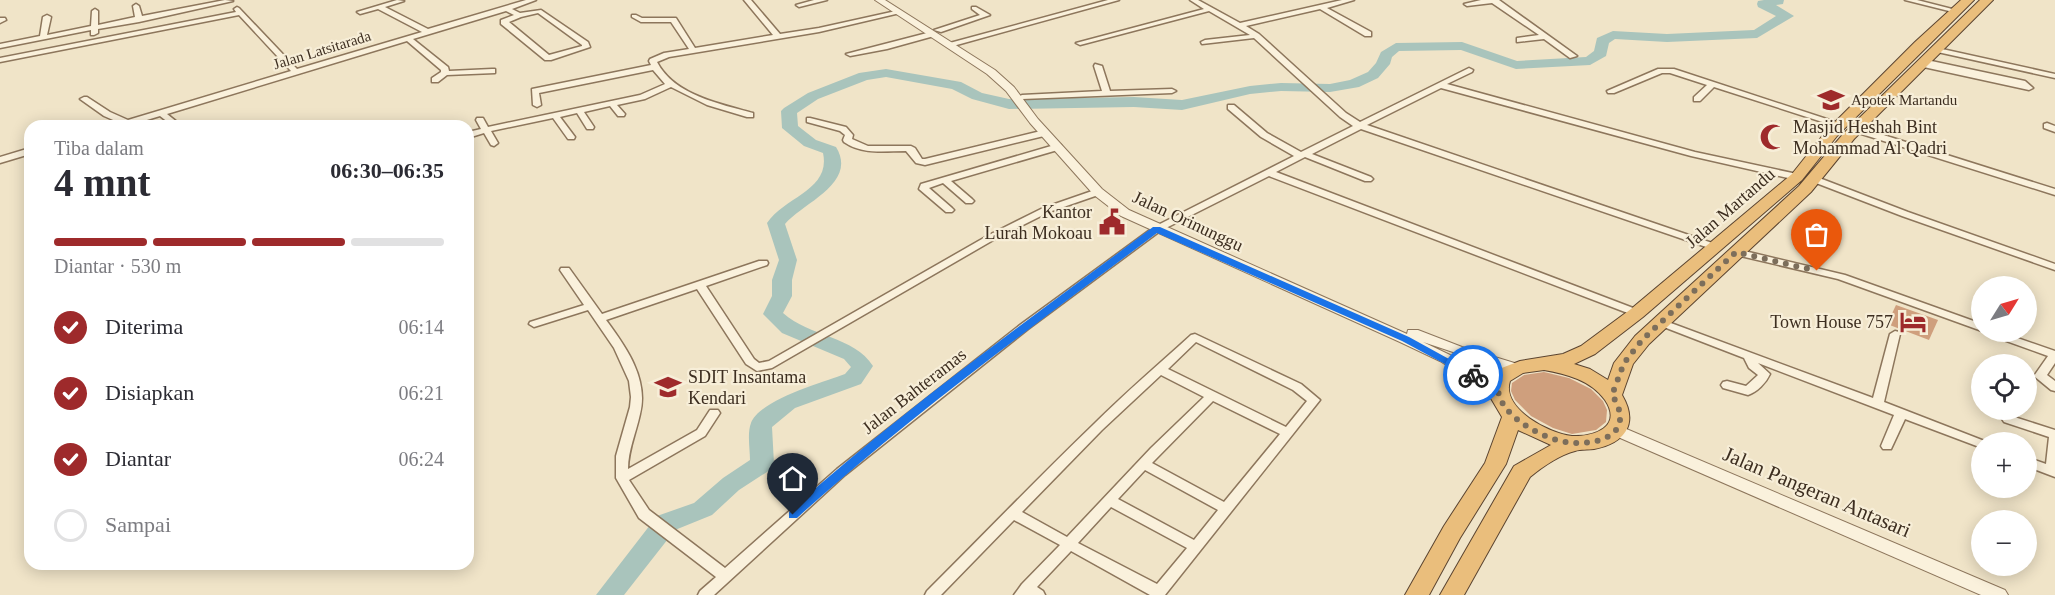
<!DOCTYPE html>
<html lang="id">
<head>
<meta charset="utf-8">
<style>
	body { margin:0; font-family:"Times New Roman",serif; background:#f7f7f7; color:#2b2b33; height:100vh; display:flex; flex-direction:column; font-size:22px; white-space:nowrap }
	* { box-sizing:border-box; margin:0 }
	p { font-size:20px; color:#7c7c81 }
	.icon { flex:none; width:33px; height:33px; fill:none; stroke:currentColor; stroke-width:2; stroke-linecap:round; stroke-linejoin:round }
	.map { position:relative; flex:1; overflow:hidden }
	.drawer { position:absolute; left:24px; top:120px; width:450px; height:450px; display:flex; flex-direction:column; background:#fff; border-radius:18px; box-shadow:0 3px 15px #0003 }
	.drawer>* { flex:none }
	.needle { width:39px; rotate:53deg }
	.tools { position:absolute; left:1971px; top:276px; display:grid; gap:12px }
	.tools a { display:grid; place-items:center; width:66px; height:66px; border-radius:50%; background:#fff; box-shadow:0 3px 15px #0003; font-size:30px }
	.pin { position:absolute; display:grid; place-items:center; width:51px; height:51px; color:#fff; margin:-62px -26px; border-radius:50% 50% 50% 0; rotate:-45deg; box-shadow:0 0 6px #0007 }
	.pin .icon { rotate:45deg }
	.courier { position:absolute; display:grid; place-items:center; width:60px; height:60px; margin:-30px; border:4px solid #1a73e8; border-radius:50%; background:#fff; color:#222; box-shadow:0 2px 8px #0007 }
	.overview em { font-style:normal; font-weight:700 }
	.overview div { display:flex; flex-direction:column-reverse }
	.overview { display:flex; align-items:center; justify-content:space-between; height:102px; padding:0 30px }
	h1 { font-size:39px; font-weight:700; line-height:45px }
	.bar { display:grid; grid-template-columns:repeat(4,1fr); gap:9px 6px; align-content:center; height:72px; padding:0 30px }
	.bar i { height:8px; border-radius:4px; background:#e1e1e2 }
	.bar .current { background:#9e2a2b }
	.bar p { grid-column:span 4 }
	ol { padding:0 30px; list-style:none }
	li { display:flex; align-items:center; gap:18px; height:66px }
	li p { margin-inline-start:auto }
	li .icon { padding:6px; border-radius:50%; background:#9e2a2b; color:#fff; stroke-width:4 }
	li:last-child { color:#7c7c81 }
	li i { width:33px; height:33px; border:3px solid #e1e1e2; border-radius:50% }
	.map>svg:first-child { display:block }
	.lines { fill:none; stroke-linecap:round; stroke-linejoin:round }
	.river { fill:#a9c4bc; fill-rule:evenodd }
	.building { fill:#cf9f7d }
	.minor-casing { stroke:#8d765c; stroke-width:3 }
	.tertiary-casing { stroke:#8d765c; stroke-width:2 }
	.trunk-casing { stroke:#5b4430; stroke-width:2 }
	.minor { fill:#faf1dc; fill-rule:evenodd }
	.tertiary { fill:#faf1dc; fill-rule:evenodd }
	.trunk { fill:#eabe7c; fill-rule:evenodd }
	.route { fill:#1a73e8 }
	.done { stroke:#7c6e5b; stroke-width:6; stroke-dasharray:0 10.8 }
	.labels { text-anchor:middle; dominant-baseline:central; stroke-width:4.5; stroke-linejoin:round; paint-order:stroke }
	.far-street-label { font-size:15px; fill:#3d2e20; stroke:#f7eed8 }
	.far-poi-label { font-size:15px; fill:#3d2e20; stroke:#f7eed8; text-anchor:start }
	.poi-label { font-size:18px; fill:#3d2e20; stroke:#f7eed8; text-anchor:start }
	.street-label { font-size:18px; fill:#3d2e20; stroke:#f7eed8 }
	.near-street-label { font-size:21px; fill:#3d2e20; stroke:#f7eed8 }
</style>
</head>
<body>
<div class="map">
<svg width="2055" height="595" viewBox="0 0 2055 595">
	<rect width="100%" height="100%" fill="#f0e4c8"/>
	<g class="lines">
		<!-- river -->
		<path class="river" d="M1764 0H1784L1783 4 1776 5 1794 16 1757 38 1667 42 1615 39 1609 43 1606 56 1590 65 1516 69 1461 50 1399 51 1392 57 1390 64 1378 78 1359 87 1330 92 1281 91 1250 94 1182 110 1134 107 1009 109 972 99 952 89 886 77 867 80 818 99 797 113 798 126 816 140 836 147C858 183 804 202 785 224L797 260 792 280V296L783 313C810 337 854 336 873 366L861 384 795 408 772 427 774 464 770 470 739 490 712 515 675 530 624 595H596L657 516 694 503 723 478 750 460C750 449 747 433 751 423 759 400 824 382 845 374L851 367 844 359 782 333 763 314 772 296V280L779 260 767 223C786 196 831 190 823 153L804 146 782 128 781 111 784 108 808 93 859 73 886 69 961 82 982 93 1009 99 1134 97 1182 100 1250 86 1281 83 1330 84 1350 80 1368 72 1376 63 1381 52 1396 43 1462 42 1517 61 1586 57 1594 51 1597 38 1613 31 1667 34 1754 30 1776 16 1758 7 1757 4 1758 1Z"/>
	</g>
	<!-- building -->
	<g class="building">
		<path d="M1896 305 1938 320 1929 340 1887 324Z"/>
		<path d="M1544 372 1569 378 1591 389 1603 401 1607 410 1606 422 1596 430 1572 434 1553 428 1531 416 1515 400 1511 391 1512 383 1524 375Z"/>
		<path d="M671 379 680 385 666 395 657 388Z"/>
	</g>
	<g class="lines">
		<!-- minor casing -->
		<g class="minor-casing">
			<g id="minor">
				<path d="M225 0 233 1 139 22 98 29V33L94 35H91V30L0 48V44L40 36 43 17 47 15 51 17 47 35 91 26 92 11 95 9 98 11V25L135 17 133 6 136 4 139 6 142 16Z"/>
				<path d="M397 0 404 1 385 7 428 29 526 0H536L512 9 520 13 541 10 588 42 590 47 551 60H545L501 24V20L514 15 506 11 413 39 448 67 449 71 492 69H495V73L447 75 438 82H432V78L441 72V70L407 41 167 114 182 126H173L160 116 127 126H114L120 123 104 116 80 99 84 97H87L110 112 128 120 291 71 239 15 0 62V58L236 12 234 9 237 7 239 8 297 69 422 32 378 9 360 14 357 12ZM538 13 582 45V46L549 55 509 22 521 17Z"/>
				<path d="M744 0H751L780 34 819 28 896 11 900 13 819 32 669 57 657 62C674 95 720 104 753 113V117H747L707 105 671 87 645 99 617 105 625 114 624 116H618L610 106 584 112 594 127 593 129H587L577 113 560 117 575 137 574 139H568L553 118 491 131 498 143 494 146 491 145 484 133 468 138V132L481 129 476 120 477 118H483L488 127 640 95 665 84 653 70 539 93 541 105 537 107 533 105 532 89 651 65 649 61 650 59 664 53 689 49 671 22H641L632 17V15H636L642 18H676L695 48 773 35Z"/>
				<path d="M814 0H827L799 7 796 5Z"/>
				<path d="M1108 0H1119L953 46 946 44Z"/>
				<path d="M1190 0H1198L1240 23 1342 0H1354L1327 8 1371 32V36H1365L1320 9 1246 26 1259 34 1346 113 1360 122 1469 68 1473 70 1472 72 1447 84 1695 152 1797 174 1802 177 1797 180 1691 156 1441 88 1367 125 1718 245 1720 247 1715 250 1712 249 1361 129 1312 154 1371 177 1373 179 1371 181H1365L1305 157 1276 172 1641 311 1642 313 1641 315H1633L1269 176 1160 231 1028 329 845 475 714 595H698L700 591 716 577 639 518 616 478V456L630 407 631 397 629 381 614 348 588 310 534 327 529 324 530 322 584 305 560 270 561 268H569L602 314 759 261H767L768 263 767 265 706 286 754 359 759 363 769 361 989 235 1043 208 1095 190H1101L1103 192 1101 194 1049 212 995 239 772 368 757 371 746 364 697 289 606 320C626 347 649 379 640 414 636 433 628 450 628 469L697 430 710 410H718L720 413 705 436 629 480 649 510 725 568 837 469 1020 325 1154 227 1294 156 1261 137 1228 109V105H1234L1267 133 1301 152 1353 126 1340 117 1254 38 1202 44 1201 42 1205 40 1250 35 1209 11 1080 45 1076 43 1204 9Z"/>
				<path d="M1481 0H1499L1577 56 1570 58 1544 39 1517 42V38L1539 35 1492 3 1467 6 1464 4Z"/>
				<path d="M1905 0H1917L1960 11 1957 13Z"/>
				<path d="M972 7H976L990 15 941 32 934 30 980 15 972 9Z"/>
				<path d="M0 18H5L6 20 0 23Z"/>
				<path d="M931 32 935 34 934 36 887 49 850 56 846 54Z"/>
				<path d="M1933 47 2055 74V78L1933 51Z"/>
				<path d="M1922 59 2025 81 2033 88 2029 90 1919 66 1918 64Z"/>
				<path d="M1095 64 1102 66 1110 91 1172 89 1176 91 1172 93 1022 99 1018 97 1022 95 1102 91 1094 66Z"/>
				<path d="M1658 69H1674L1845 125 1844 127H1838L1714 87 1700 101H1694V97L1707 85 1670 73H1662L1614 93H1608L1607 91Z"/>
				<path d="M807 118H810L846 127 853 135 852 139 868 146H911L915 148 922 159H925L1045 130 1049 133 1048 135 925 165 916 163 906 151C884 151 863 155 844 142L843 140 845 135 840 131 807 122Z"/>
				<path d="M2047 123 2055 126V132L2044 128V124Z"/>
				<path d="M1855 126 2055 189V195L1852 131V127Z"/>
				<path d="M1058 144 1061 145V149L951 181 972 199 974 201 972 203H966L943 183 929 188 952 208 954 210 952 212H946L919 189 921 184Z"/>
				<path d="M30 148V154L0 163V157Z"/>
				<path d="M1814 176 1908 212 2055 264V270L1902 216 1811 181 1809 179 1811 177Z"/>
				<path d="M1736 249 1845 275 1982 324V331L1838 279 1732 254 1731 252 1732 250Z"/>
				<path d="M1660 319 1873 398 1890 334 1895 331 1899 332 1900 334 1884 402 1987 442H1982V448L1905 419 1891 449H1883L1881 446 1894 415 1758 363 1770 374C1766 383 1757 392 1748 395L1723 388 1721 385 1723 382 1727 381 1746 386 1758 375 1749 368 1744 358 1656 324 1655 322 1656 320Z"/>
				<path d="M1986 332H2000L2055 351V363L2047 375 2055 381V391L2051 390 2034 376 2048 356 1987 334Z"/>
				<path d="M1195 334 1301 384 1320 400 1165 595H1150L1071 551 1037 587 1043 591 1045 595H1014L1022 584 1060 545 1014 520 941 595H925L927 591C983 535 1037 479 1093 425 1125 393 1158 365 1191 335ZM1196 342 1293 390 1307 401 1286 427 1168 369ZM1161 375 1204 397 1151 448 1067 537 1022 512 1102 430ZM1213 401 1280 434 1224 502 1152 463ZM1145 470 1218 510 1194 540 1118 499ZM1111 507 1187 548 1157 584 1078 543Z"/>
				<path d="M2008 415 2055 430V477L2026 466V457L2046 464 2049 437 2004 422 2002 419 2004 416Z"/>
			</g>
		</g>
		<!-- tertiary casing -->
		<g class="tertiary-casing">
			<g id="tertiary">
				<path d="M875 0H885L995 70 1014 87 1038 119 1102 189 1129 210 1407 334 1408 330H1418L1462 347 1521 365 1523 368 1516 373 1423 342 1450 355 1503 386 1505 390 1503 394H1493L1440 361 1400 342 1121 216 1094 195 1030 123 1006 91 987 74Z"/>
				<path d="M1617 425 2005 590 2008 595H1981L1611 434 1609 430 1611 426Z"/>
			</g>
		</g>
		<!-- trunk casing -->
		<g class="trunk-casing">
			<path id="trunk" d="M1961 0H1974L1837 136 1802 180 1643 317 1595 354 1574 364 1590 369 1608 380 1614 363 1635 336 1799 186 1844 133 1980 0H1993L1854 139 1811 192 1649 344 1633 364 1622 395C1639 424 1625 443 1594 449 1588 450 1581 449 1575 451 1560 455 1542 467 1530 477L1464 595H1440L1514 466 1551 445 1518 430 1506 464 1460 538 1429 595H1405L1444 526 1485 463 1502 417 1489 395 1491 379 1499 369 1520 361 1563 354 1581 346 1631 309 1792 174 1827 130 1915 42ZM1544 370C1566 374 1591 380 1605 400 1623 427 1594 437 1572 436 1550 434 1501 409 1510 381L1523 373Z"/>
		</g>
		<!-- minor -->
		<use href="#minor" class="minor"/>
		<!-- tertiary -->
		<use href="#tertiary" class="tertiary"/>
		<!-- trunk -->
		<use href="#trunk" class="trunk"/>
	</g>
	<!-- route -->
	<path class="route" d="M1153 227H1160L1409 337 1478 375 1473 379 1469 377 1402 341 1157 233C1035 325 910 415 797 518H789V512C903 409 1030 319 1153 227Z"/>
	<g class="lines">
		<!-- done -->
		<path class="done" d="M1473 375 1498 390C1501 418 1548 442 1574 443 1608 444 1634 429 1612 395L1624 363 1642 340 1736 252 1817 271"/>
	</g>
	<!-- icons -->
	<defs>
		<g id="school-bare" transform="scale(2.07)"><path d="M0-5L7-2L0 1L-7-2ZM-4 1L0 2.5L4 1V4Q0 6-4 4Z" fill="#9e2a2b" stroke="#f7eed8" stroke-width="2.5" paint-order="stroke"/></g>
		<g id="mosque-bare" transform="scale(2.07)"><path d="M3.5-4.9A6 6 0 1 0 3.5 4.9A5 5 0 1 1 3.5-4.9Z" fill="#9e2a2b" stroke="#f7eed8" stroke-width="2.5" paint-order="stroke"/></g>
		<g id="civic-bare" transform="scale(2.07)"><path d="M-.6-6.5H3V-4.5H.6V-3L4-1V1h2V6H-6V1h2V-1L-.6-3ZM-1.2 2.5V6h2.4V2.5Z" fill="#9e2a2b" stroke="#f7eed8" stroke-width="2.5" paint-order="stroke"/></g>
		<g id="hotel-bare" transform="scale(2.07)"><path d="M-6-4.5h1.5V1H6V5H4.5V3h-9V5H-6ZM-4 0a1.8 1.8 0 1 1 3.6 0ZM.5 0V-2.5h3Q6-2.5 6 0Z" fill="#9e2a2b" stroke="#f7eed8" stroke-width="2.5" paint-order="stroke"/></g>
	</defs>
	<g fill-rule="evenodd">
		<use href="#school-bare" x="1831" y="100"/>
		<use href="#mosque-bare" x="1773" y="137"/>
		<use href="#civic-bare" x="1112" y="222"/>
		<use href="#hotel-bare" x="1913" y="322"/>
		<use href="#school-bare" x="668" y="387"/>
	</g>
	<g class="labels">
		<!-- far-street labels -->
		<g class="far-street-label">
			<text transform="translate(322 50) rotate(-17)">Jalan Latsitarada</text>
		</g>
		<!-- far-poi labels -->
		<g class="far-poi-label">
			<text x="1851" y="100">Apotek Martandu</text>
		</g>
		<!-- poi labels -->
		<g class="poi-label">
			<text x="1793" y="127">Masjid Heshah Bint<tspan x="1793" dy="21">Mohammad Al Qadri</tspan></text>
			<text x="1092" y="212" text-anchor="end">Kantor<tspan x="1092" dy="21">Lurah Mokoau</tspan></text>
			<text x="1893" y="322" text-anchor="end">Town House 757</text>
			<text x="688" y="377">SDIT Insantama<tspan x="688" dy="21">Kendari</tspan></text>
		</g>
		<!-- street labels -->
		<g class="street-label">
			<text transform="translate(1730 208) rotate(-41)">Jalan Martandu</text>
			<text transform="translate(1188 221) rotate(25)">Jalan Orinunggu</text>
			<text transform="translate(914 391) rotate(-38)">Jalan Bahteramas</text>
		</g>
		<!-- near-street labels -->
		<g class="near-street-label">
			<text transform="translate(1817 492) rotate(23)">Jalan Pangeran Antasari</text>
		</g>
	</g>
</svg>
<div class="tools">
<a><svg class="needle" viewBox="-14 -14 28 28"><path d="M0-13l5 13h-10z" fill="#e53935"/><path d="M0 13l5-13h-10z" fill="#7c7c81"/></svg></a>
<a><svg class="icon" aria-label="locate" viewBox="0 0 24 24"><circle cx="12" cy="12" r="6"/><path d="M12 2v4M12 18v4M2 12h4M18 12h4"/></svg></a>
<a>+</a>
<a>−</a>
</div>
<div class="pin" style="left:1817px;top:271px;background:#ea580c"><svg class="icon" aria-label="bag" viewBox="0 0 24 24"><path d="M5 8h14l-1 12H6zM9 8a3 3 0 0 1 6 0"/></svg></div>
<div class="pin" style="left:793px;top:515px;background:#1f2937"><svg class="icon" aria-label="home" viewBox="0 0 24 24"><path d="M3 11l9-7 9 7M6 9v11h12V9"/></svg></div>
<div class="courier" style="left:1473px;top:375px"><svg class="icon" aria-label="bike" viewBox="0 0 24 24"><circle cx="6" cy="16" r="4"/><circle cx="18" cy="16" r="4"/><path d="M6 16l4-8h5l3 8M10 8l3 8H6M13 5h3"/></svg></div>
<section class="drawer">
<div class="overview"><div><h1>4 mnt</h1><p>Tiba dalam</p></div><em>06:30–06:35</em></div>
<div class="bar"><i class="current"></i><i class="current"></i><i class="current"></i><i></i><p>Diantar · 530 m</p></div>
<ol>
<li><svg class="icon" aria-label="check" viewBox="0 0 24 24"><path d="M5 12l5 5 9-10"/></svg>Diterima<p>06:14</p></li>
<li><svg class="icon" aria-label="check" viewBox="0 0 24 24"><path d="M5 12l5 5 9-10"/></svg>Disiapkan<p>06:21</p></li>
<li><svg class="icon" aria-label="check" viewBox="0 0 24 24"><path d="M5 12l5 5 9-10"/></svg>Diantar<p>06:24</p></li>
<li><i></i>Sampai</li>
</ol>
</section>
</div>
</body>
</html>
